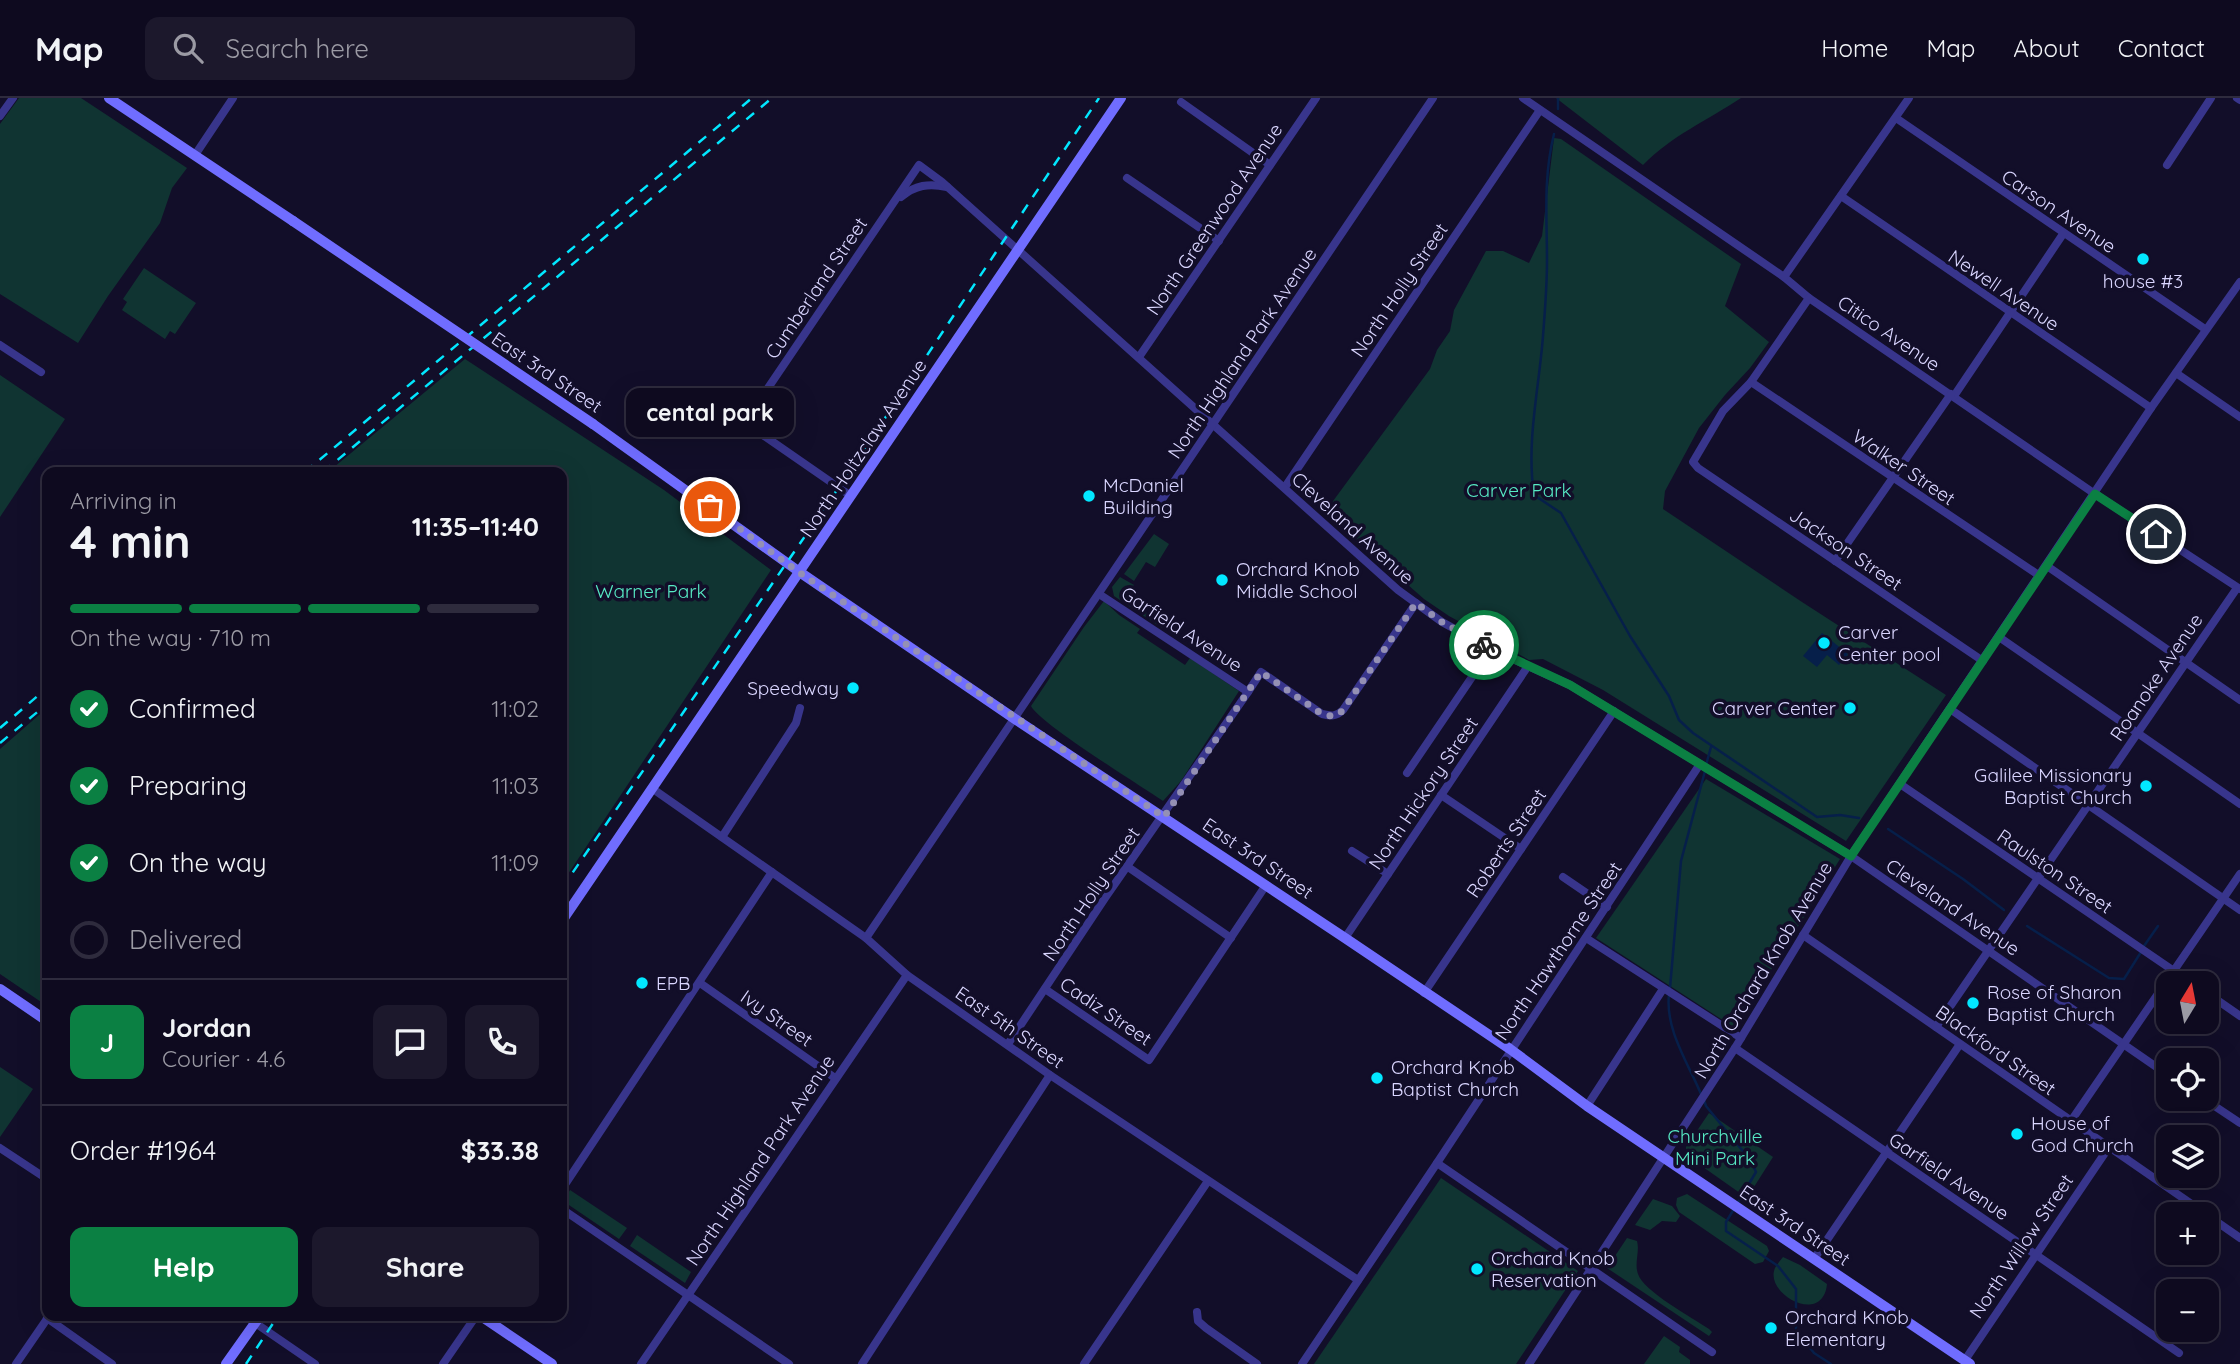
<!DOCTYPE html>
<html lang="en">
<head>
<meta charset="utf-8">
<style>
	body { margin:0; font-family:Quicksand,sans-serif; background:#1c182c; color:#f1f3f6; height:100vh; display:flex; flex-direction:column; font-size:26px; white-space:nowrap }
	* { box-sizing:border-box; margin:0 }
	p { font-size:23px; color:#9b9aa4 }
	.icon { flex:none; width:38px; height:38px; fill:none; stroke:currentColor; stroke-width:2; stroke-linecap:round; stroke-linejoin:round }
	.map { position:relative; flex:1; overflow:hidden }
	.sheet { position:absolute; left:42px; top:369px; width:525px; height:854px; display:flex; flex-direction:column; background:#0e0a1f; border-radius:14px; box-shadow:0 7px 28px #0002,0 0 0 2px #2e2b3d }
	.sheet>* { flex:none }
	.needle { width:46px; rotate:10deg }
	.fabs { position:absolute; left:2156px; top:873px; display:grid; gap:14px }
	.fabs a { display:grid; place-items:center; width:63px; height:63px; border-radius:14px; background:#0e0a1f; box-shadow:0 7px 28px #0002,0 0 0 2px #2e2b3d; font-size:35px }
	.pin { position:absolute; display:grid; place-items:center; width:60px; height:60px; color:#fff; margin:-30px; border:4px solid #fff; border-radius:50%; box-shadow:0 2px 7px #0007 }
	.courier { position:absolute; display:grid; place-items:center; width:70px; height:70px; margin:-35px; border:5px solid #0b8043; border-radius:50%; background:#fff; color:#222; box-shadow:0 2px 9px #0007 }
	.bubble { position:absolute; height:49px; border-radius:14px; background:#0e0a1f; box-shadow:0 7px 28px #0002,0 0 0 2px #2e2b3d; font-size:23px; font-weight:700; line-height:49px; text-align:center }
	.overview em { font-style:normal; font-weight:700 }
	.overview div { display:flex; flex-direction:column-reverse }
	.overview { display:flex; align-items:center; justify-content:space-between; height:119px; padding:0 28px }
	h1 { font-size:46px; font-weight:700; line-height:52px }
	.bar { display:grid; grid-template-columns:repeat(4,1fr); gap:10px 7px; align-content:center; height:84px; padding:0 28px }
	.bar i { height:9px; border-radius:5px; background:#2e2b3d }
	.bar .selected { background:#0b8043 }
	.bar p { grid-column:span 4 }
	.line { display:flex; align-items:center; gap:18px; padding:0 28px; border-top:2px solid #2e2b3d }
	.line div { flex:1 }
	.round { display:grid; place-items:center; flex:none; width:74px; height:74px; border-radius:14px; background:#1c182c }
	ol { padding:0 28px; list-style:none }
	li { display:flex; align-items:center; gap:21px; height:77px }
	li p { margin-inline-start:auto }
	li .icon { padding:7px; border-radius:50%; background:#0b8043; color:#fff; stroke-width:4 }
	li:last-child { color:#9b9aa4 }
	li i { width:38px; height:38px; border:4px solid #2e2b3d; border-radius:50% }
	.button { display:flex; gap:14px; margin-top:auto; padding:14px 28px }
	.button a { flex:1; height:80px; border-radius:14px; background:#0b8043; color:#fff; font-size:28px; font-weight:700; line-height:80px; text-align:center }
	.button a+a { background:#1c182c; color:#f1f3f6 }
	header { display:flex; align-items:center; gap:42px; box-sizing:border-box; height:98px; padding:0 35px; background:#0e0a1f; border-bottom:2px solid #2e2b3d }
	header strong { font-size:33px }
	nav { display:flex; gap:38px; margin-inline-start:auto; font-size:24px }
	.search { width:490px; height:63px; background:#1c182c; display:flex; align-items:center; gap:18px; box-sizing:border-box; padding:0 24px; border-radius:14px; color:#9b9aa4; font-size:26px }
	.map>svg:first-child { display:block }
	.green { fill:#103432 }
	.water { fill:#061f4a }
	.lines { fill:none; stroke-linecap:round; stroke-linejoin:round }
	.stream { stroke:#061f4a; stroke-width:2.5 }
	.street { stroke:#38358c; stroke-width:8 }
	.secondary { stroke:#706dff; stroke-width:10 }
	.rail { stroke:#02e7ff; stroke-width:2.5; stroke-dasharray:10 9; stroke-linecap:butt }
	.secondary-bridge { stroke:#706dff; stroke-width:10 }
	.done { stroke:#9490b4; stroke-width:7; stroke-dasharray:0 12.6 }
	.route { stroke:#0b8043; stroke-width:9 }
	.poi-dot { fill:#02e7ff; stroke:#120e29; stroke-width:2.5 }
	.labels { text-anchor:middle; dominant-baseline:central; stroke-width:7; stroke-linejoin:round; paint-order:stroke }
	.street-label { font-size:19px; fill:#dad6ff; stroke:#120e29 }
	.poi-label { font-size:19px; fill:#dad6ff; stroke:#120e29; text-anchor:start }
	.park-label { font-size:19px; fill:#57eac4; stroke:#120e29 }
</style>
</head>
<body>
<header>
<strong>Map</strong>
<div class="search"><svg class="icon" aria-label="search" viewBox="0 0 24 24"><circle cx="10" cy="10" r="6"/><path d="M15 15l6 6"/></svg>Search here</div>
<nav><a>Home</a><a>Map</a><a>About</a><a>Contact</a></nav>
</header>
<div class="map">
<svg width="2240" height="1266" viewBox="0 0 2240 1266">
	<rect width="100%" height="100%" fill="#120e29"/>
	<!-- green -->
	<g class="green">
		<path d="M19 0H81L187 70 172 90 160 125 108 198 78 245 0 196V26Z"/>
		<path d="M1556 0H1741C1708 22 1671 38 1643 67Z"/>
		<path d="M1554 40 1561 41 1741 166 1725 208 1769 244 1750 270 1725 297 1699 330 1665 393 1663 411 1802 504 1946 597 1846 743 1603 592 1543 561 1529 562 1449 518 1424 501 1325 414 1430 271 1437 252 1450 233 1454 212 1486 153H1503L1529 165 1542 138Z"/>
		<path d="M144 170 196 205 175 236 170 233 165 241 122 212 127 204 123 201Z"/>
		<path d="M465 261 664 392 771 472 562 785V374H328Z"/>
		<path d="M0 277 65 321 0 419Z"/>
		<path d="M1154 436 1169 446 1155 469 1146 464 1134 483 1124 476Z"/>
		<path d="M1120 479 1134 487 1129 493V502L1164 527 1162 530 1114 498 1112 489Z"/>
		<path d="M1104 503 1119 517 1140 531 1137 535 1185 567 1190 560 1239 593 1181 683 1163 703C1140 687 1040 626 1031 608L1084 529Z"/>
		<path d="M47 610V908L0 876V651Z"/>
		<path d="M1706 681 1840 761 1735 930 1596 840Z"/>
		<path d="M0 969 33 991 0 1039Z"/>
		<path d="M1709 1015 1773 1059 1747 1100 1686 1057V1049Z"/>
		<path d="M1441 1080 1578 1173 1516 1266H1314Z"/>
		<path d="M570 1092 627 1130 619 1141 563 1103Z"/>
		<path d="M1687 1096 1767 1148 1769 1153 1763 1164 1755 1166 1679 1114 1676 1107 1677 1100Z"/>
		<path d="M1653 1101 1672 1108 1680 1118 1676 1124 1662 1123 1650 1132 1635 1127Z"/>
		<path d="M637 1137 691 1174 685 1185 630 1148Z"/>
		<path d="M1627 1140 1637 1143C1640 1154 1634 1165 1638 1176 1643 1193 1693 1220 1709 1231L1712 1234 1709 1238 1607 1170Z"/>
		<path d="M1783 1159 1800 1167 1827 1186C1823 1227 1768 1198 1774 1173 1775 1168 1780 1163 1783 1159Z"/>
		<path d="M1664 1238 1680 1249 1679 1254 1690 1262V1266H1644Z"/>
	</g>
	<!-- water -->
	<path class="water" d="M1822 535 1848 556 1839 567 1827 557 1817 569 1803 558Z"/>
	<g class="lines">
		<!-- stream -->
		<g class="stream">
			<path d="M1558 0V11"/>
			<path d="M1554 36C1543 80 1547 119 1547 163 1547 188 1545 213 1543 238 1539 291 1526 344 1534 397L1561 415 1630 538 1669 598 1679 622 1693 635 1817 719 1840 717 1859 720"/>
			<path d="M1706 667 1711 649"/>
			<path d="M1888 731 1963 781 2004 812"/>
			<path d="M2027 828 2109 880 2124 881 2141 854"/>
			<path d="M2144 848 2158 828"/>
			<path d="M1670 890 1681 763 1705 673"/>
			<path d="M1669 897C1665 931 1688 965 1701 996"/>
			<path d="M1704 1002 1706 1008 1751 1063 1756 1074 1737 1106"/>
			<path d="M1734 1111 1726 1124V1133L1778 1168 1796 1191V1232L1814 1255 1831 1266"/>
		</g>
		<!-- street -->
		<g class="street">
			<path d="M1523 0 1784 179 1809 200 2095 396 2240 491"/>
			<path d="M2237 0 2240 2"/>
			<path d="M1181 4 1270 67"/>
			<path d="M0 18 13 0"/>
			<path d="M1896 20 2205 231"/>
			<path d="M195 57 233 0"/>
			<path d="M2167 67 2211 0"/>
			<path d="M1127 80 1219 143"/>
			<path d="M1841 98 2151 310"/>
			<path d="M901 99C915 87 929 85 947 89"/>
			<path d="M1784 179 1909 0"/>
			<path d="M1809 200 1751 284 1723 313 1693 364 1698 370 1983 563"/>
			<path d="M0 247 41 274"/>
			<path d="M1139 259 1316 0"/>
			<path d="M2176 275 2240 319"/>
			<path d="M1751 284 2040 478"/>
			<path d="M1954 298 2063 136"/>
			<path d="M1285 389 1540 12"/>
			<path d="M851 398 757 333 749 318 919 67 942 84 1398 492 1442 524 1491 551 1570 587 1851 758 2168 977"/>
			<path d="M1835 463 1951 296"/>
			<path d="M2047 468 2240 602"/>
			<path d="M1099 496 1248 594 1261 574 1322 616C1331 618 1336 619 1343 612L1416 505"/>
			<path d="M1999 539 2240 706"/>
			<path d="M1950 611 2240 812"/>
			<path d="M1407 675 1491 551"/>
			<path d="M1900 686 2193 886"/>
			<path d="M653 691 866 840 907 877 1050 977 1358 1182"/>
			<path d="M1441 697 1521 751"/>
			<path d="M722 739 796 625 800 610"/>
			<path d="M1352 753 1388 776"/>
			<path d="M1128 769 1231 840"/>
			<path d="M1563 779 1607 809"/>
			<path d="M1803 837 2206 1116"/>
			<path d="M866 840 1433 0"/>
			<path d="M1345 840 1528 568"/>
			<path d="M1586 840 1741 940"/>
			<path d="M700 885 835 980"/>
			<path d="M1045 891 1149 962 1266 787"/>
			<path d="M1424 895 1614 613"/>
			<path d="M2207 895 2240 918"/>
			<path d="M1936 929 2237 490"/>
			<path d="M1008 946 1105 800 1248 594"/>
			<path d="M1735 950 2179 1255"/>
			<path d="M2204 1001 2240 1025"/>
			<path d="M1587 1008 1663 891"/>
			<path d="M2071 1023 2240 776"/>
			<path d="M0 1050 47 1081"/>
			<path d="M1437 1065 1712 1254"/>
			<path d="M562 1091 772 774"/>
			<path d="M562 1111 789 1266"/>
			<path d="M2207 1117 2240 1140"/>
			<path d="M1814 1161 1960 946"/>
			<path d="M1197 1214 1198 1223 1206 1230 1257 1266"/>
			<path d="M245 1218 315 1266"/>
			<path d="M47 1220 112 1266"/>
			<path d="M1965 1262 2109 1049"/>
			<path d="M16 1266 49 1218"/>
			<path d="M443 1266 476 1218"/>
			<path d="M641 1266 907 877"/>
			<path d="M862 1266 1050 977"/>
			<path d="M1084 1266 1208 1083"/>
			<path d="M1302 1266 1437 1065 1700 666"/>
			<path d="M1529 1266 1735 950 1851 758 2151 310 2240 184"/>
		</g>
		<!-- secondary -->
		<g class="secondary">
			<path d="M109 0 293 123"/>
			<path d="M593 326 801 475 1015 621 1345 840 1510 951 1587 1008 1970 1266"/>
			<path d="M562 823 1121 0"/>
			<path d="M0 891 47 923"/>
			<path d="M481 1218 552 1266"/>
			<path d="M226 1266 260 1218"/>
		</g>
		<!-- rail -->
		<g class="rail">
			<path d="M305 374 752 0"/>
			<path d="M323 374 772 0"/>
			<path d="M0 630 47 590"/>
			<path d="M0 645 47 606"/>
			<path d="M562 790 839 389 1099 0"/>
			<path d="M246 1266 278 1218"/>
		</g>
		<!-- secondary-bridge -->
		<path class="secondary-bridge" d="M293 123 593 326"/>
	</g>
	<g class="lines">
		<!-- done -->
		<path class="done" d="M710 409 800 475 1164 719 1261 574 1322 616C1331 619 1336 619 1343 612L1416 505 1442 524 1484 547"/>
		<!-- route -->
		<path class="route" d="M1484 547 1570 587 1851 758 2095 396 2156 436"/>
	</g>
	<!-- markers -->
	<g class="poi-dot">
		<circle cx="2143" cy="161" r="7"/>
		<circle cx="1089" cy="398" r="7"/>
		<circle cx="1222" cy="482" r="7"/>
		<circle cx="1824" cy="545" r="7"/>
		<circle cx="853" cy="590" r="7"/>
		<circle cx="1850" cy="610" r="7"/>
		<circle cx="2146" cy="688" r="7"/>
		<circle cx="642" cy="885" r="7"/>
		<circle cx="1973" cy="905" r="7"/>
		<circle cx="1377" cy="980" r="7"/>
		<circle cx="2017" cy="1036" r="7"/>
		<circle cx="1477" cy="1171" r="7"/>
		<circle cx="1771" cy="1230" r="7"/>
	</g>
	<g class="labels">
		<!-- street labels -->
		<g class="street-label">
			<text transform="translate(2059 113) rotate(34)">Carson Avenue</text>
			<text transform="translate(1214 121) rotate(-56)">North Greenwood Avenue</text>
			<text transform="translate(816 190) rotate(-56)">Cumberland Street</text>
			<text transform="translate(1399 192) rotate(-56)">North Holly Street</text>
			<text transform="translate(2004 192) rotate(34)">Newell Avenue</text>
			<text transform="translate(1889 235) rotate(34)">Citico Avenue</text>
			<text transform="translate(1242 255) rotate(-56)">North Highland Park Avenue</text>
			<text transform="translate(547 274) rotate(34)">East 3rd Street</text>
			<text transform="translate(863 350) rotate(-56)">North Holtzclaw Avenue</text>
			<text transform="translate(1904 369) rotate(34)">Walker Street</text>
			<text transform="translate(1353 430) rotate(42)">Cleveland Avenue</text>
			<text transform="translate(1846 451) rotate(34)">Jackson Street</text>
			<text transform="translate(1182 531) rotate(33)">Garfield Avenue</text>
			<text transform="translate(2156 579) rotate(-56)">Roanoke Avenue</text>
			<text transform="translate(1423 695) rotate(-56)">North Hickory Street</text>
			<text transform="translate(1506 745) rotate(-56)">Roberts Street</text>
			<text transform="translate(1258 760) rotate(34)">East 3rd Street</text>
			<text transform="translate(2055 773) rotate(34)">Raulston Street</text>
			<text transform="translate(1091 796) rotate(-56)">North Holly Street</text>
			<text transform="translate(1953 809) rotate(34)">Cleveland Avenue</text>
			<text transform="translate(1558 853) rotate(-56)">North Hawthorne Street</text>
			<text transform="translate(1763 872) rotate(-59)">North Orchard Knob Avenue</text>
			<text transform="translate(1106 913) rotate(34)">Cadiz Street</text>
			<text transform="translate(777 920) rotate(35)">Ivy Street</text>
			<text transform="translate(1010 929) rotate(35)">East 5th Street</text>
			<text transform="translate(1996 952) rotate(35)">Blackford Street</text>
			<text transform="translate(760 1062) rotate(-56)">North Highland Park Avenue</text>
			<text transform="translate(1949 1078) rotate(34)">Garfield Avenue</text>
			<text transform="translate(1795 1127) rotate(34)">East 3rd Street</text>
			<text transform="translate(2021 1148) rotate(-56)">North Willow Street</text>
		</g>
		<!-- poi labels -->
		<g class="poi-label">
			<text x="2143" y="183" text-anchor="middle">house #3</text>
			<text x="1103" y="387">McDaniel<tspan x="1103" dy="22">Building</tspan></text>
			<text x="1236" y="471">Orchard Knob<tspan x="1236" dy="22">Middle School</tspan></text>
			<text x="1838" y="534">Carver<tspan x="1838" dy="22">Center pool</tspan></text>
			<text x="839" y="590" text-anchor="end">Speedway</text>
			<text x="1836" y="610" text-anchor="end">Carver Center</text>
			<text x="2132" y="677" text-anchor="end">Galilee Missionary<tspan x="2132" dy="22">Baptist Church</tspan></text>
			<text x="656" y="885">EPB</text>
			<text x="1987" y="894">Rose of Sharon<tspan x="1987" dy="22">Baptist Church</tspan></text>
			<text x="1391" y="969">Orchard Knob<tspan x="1391" dy="22">Baptist Church</tspan></text>
			<text x="2031" y="1025">House of<tspan x="2031" dy="22">God Church</tspan></text>
			<text x="1491" y="1160">Orchard Knob<tspan x="1491" dy="22">Reservation</tspan></text>
			<text x="1785" y="1219">Orchard Knob<tspan x="1785" dy="22">Elementary</tspan></text>
		</g>
		<!-- park labels -->
		<g class="park-label">
			<text x="1519" y="392">Carver Park</text>
			<text x="651" y="493">Warner Park</text>
			<text x="1715" y="1038">Churchville<tspan x="1715" dy="22">Mini Park</tspan></text>
		</g>
	</g>
</svg>
<div class="fabs">
<a><svg class="needle" viewBox="-14 -14 28 28"><path d="M0-13l5 13h-10z" fill="#e53935"/><path d="M0 13l5-13h-10z" fill="#9b9aa4"/></svg></a>
<a><svg class="icon" aria-label="locate" viewBox="0 0 24 24"><circle cx="12" cy="12" r="6"/><path d="M12 2v4M12 18v4M2 12h4M18 12h4"/></svg></a>
<a><svg class="icon" aria-label="layers" viewBox="0 0 24 24"><path d="M12 4l9 5-9 5-9-5zM3 14l9 5 9-5"/></svg></a>
<a>+</a>
<a>−</a>
</div>
<div class="pin" style="left:710px;top:409px;background:#ea580c"><svg class="icon" aria-label="bag" viewBox="0 0 24 24"><path d="M5 8h14l-1 12H6zM9 8a3 3 0 0 1 6 0"/></svg></div>
<div class="pin" style="left:2156px;top:436px;background:#1f2937"><svg class="icon" aria-label="home" viewBox="0 0 24 24"><path d="M3 11l9-7 9 7M6 9v11h12V9"/></svg></div>
<div class="courier" style="left:1484px;top:547px"><svg class="icon" aria-label="bike" viewBox="0 0 24 24"><circle cx="6" cy="16" r="4"/><circle cx="18" cy="16" r="4"/><path d="M6 16l4-8h5l3 8M10 8l3 8H6M13 5h3"/></svg></div>
<div class="bubble" style="left:626px;top:290px;width:168px">cental park</div>
<section class="sheet">
<div class="overview"><div><h1>4 min</h1><p>Arriving in</p></div><em>11:35–11:40</em></div>
<div class="bar"><i class="selected"></i><i class="selected"></i><i class="selected"></i><i></i><p>On the way · 710 m</p></div>
<ol>
<li><svg class="icon" aria-label="check" viewBox="0 0 24 24"><path d="M5 12l5 5 9-10"/></svg>Confirmed<p>11:02</p></li>
<li><svg class="icon" aria-label="check" viewBox="0 0 24 24"><path d="M5 12l5 5 9-10"/></svg>Preparing<p>11:03</p></li>
<li><svg class="icon" aria-label="check" viewBox="0 0 24 24"><path d="M5 12l5 5 9-10"/></svg>On the way<p>11:09</p></li>
<li><i></i>Delivered</li>
</ol>
<div class="line" style="height:126px"><b class="round" style="background:#0b8043;color:#fff">J</b><div><b>Jordan</b><p>Courier · 4.6</p></div><a class="round"><svg class="icon" aria-label="chat" viewBox="0 0 24 24"><path d="M4 5h16v11H9l-5 4z"/></svg></a><a class="round"><svg class="icon" aria-label="phone" viewBox="0 0 24 24"><path d="M5 4h4l2 5-3 2q2 4 5 5l2-3 5 2v4C11 20 4 13 5 4z"/></svg></a></div>
<div class="line" style="height:91px"><div>Order #1964</div><b>$33.38</b></div>
<div class="button"><a>Help</a><a>Share</a></div>
</section>
</div>
</body>
</html>
